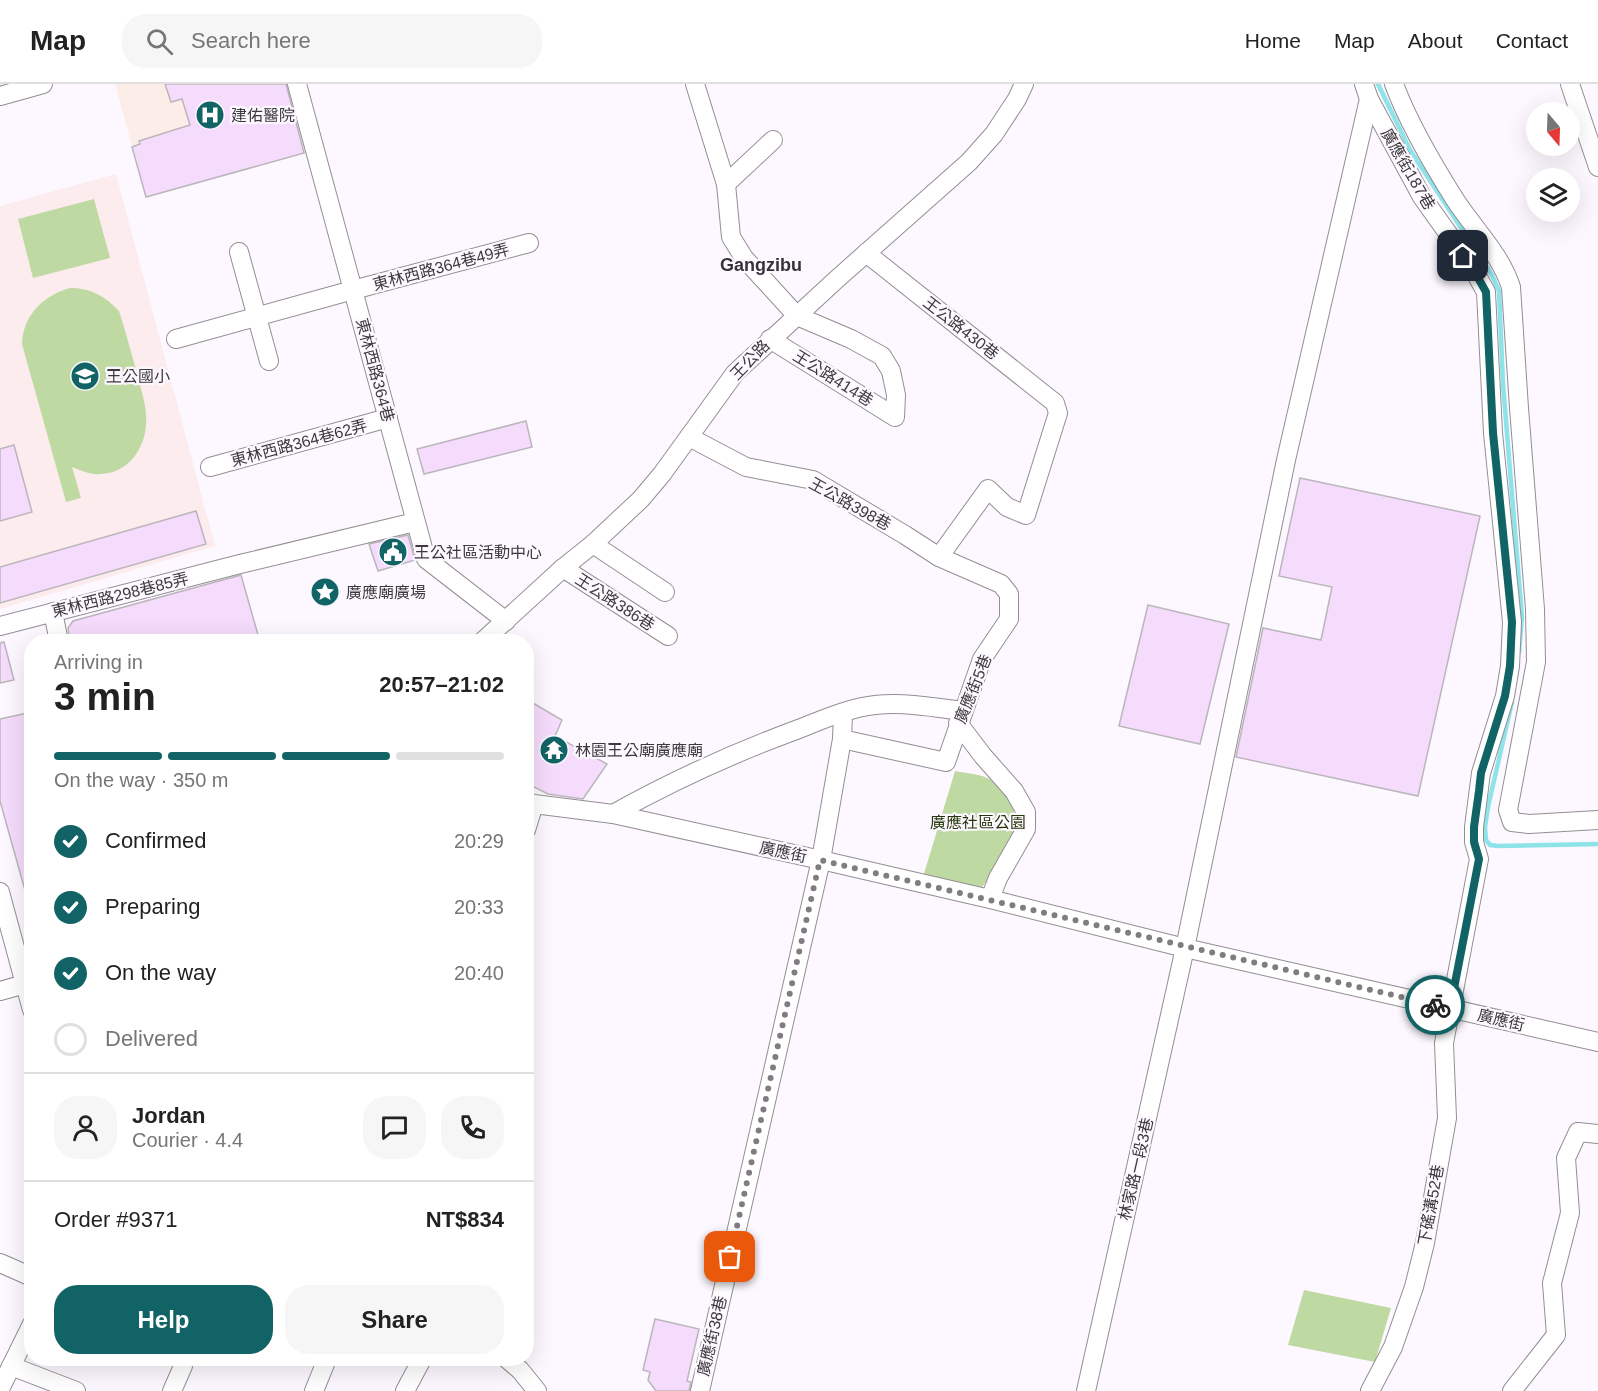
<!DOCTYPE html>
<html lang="en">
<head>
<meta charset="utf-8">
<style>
	body { margin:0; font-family:Arial,"Noto Sans TC",sans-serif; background:#f6f6f6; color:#222; height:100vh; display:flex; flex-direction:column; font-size:22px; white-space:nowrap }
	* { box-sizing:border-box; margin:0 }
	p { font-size:20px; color:#767676 }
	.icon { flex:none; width:33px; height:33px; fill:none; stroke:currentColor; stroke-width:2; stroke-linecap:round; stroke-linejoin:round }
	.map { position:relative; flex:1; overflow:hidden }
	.side { position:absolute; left:24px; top:550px; width:510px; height:732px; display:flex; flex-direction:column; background:#fff; border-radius:24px; box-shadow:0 6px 24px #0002 }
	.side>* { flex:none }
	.needle { width:39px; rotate:161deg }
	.fabs { position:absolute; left:1526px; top:18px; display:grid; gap:12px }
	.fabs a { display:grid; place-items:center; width:54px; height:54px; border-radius:50%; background:#fff; box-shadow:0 6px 24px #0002; font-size:30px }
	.pin { position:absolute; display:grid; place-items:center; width:51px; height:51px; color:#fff; margin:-26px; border-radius:12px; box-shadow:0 3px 9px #0006 }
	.courier { position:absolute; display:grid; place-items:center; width:60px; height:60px; margin:-30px; border:4px solid #126365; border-radius:50%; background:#fff; color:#222; box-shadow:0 2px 8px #0007 }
	.headline em { font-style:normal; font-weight:800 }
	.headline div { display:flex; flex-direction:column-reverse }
	.headline { display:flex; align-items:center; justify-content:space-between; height:102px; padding:0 30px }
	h1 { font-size:39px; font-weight:800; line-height:45px }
	.bar { display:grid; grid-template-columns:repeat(4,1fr); gap:9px 6px; align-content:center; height:72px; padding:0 30px }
	.bar i { height:8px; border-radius:4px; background:#e0e0e0 }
	.bar .current { background:#126365 }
	.bar p { grid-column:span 4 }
	.line { display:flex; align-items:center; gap:15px; padding:0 30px; border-top:2px solid #e0e0e0 }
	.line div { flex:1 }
	.round { display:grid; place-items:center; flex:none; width:63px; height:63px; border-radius:24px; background:#f6f6f6 }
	ol { padding:0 30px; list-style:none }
	li { display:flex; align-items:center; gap:18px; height:66px }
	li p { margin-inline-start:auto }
	li .icon { padding:6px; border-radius:50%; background:#126365; color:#fff; stroke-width:4 }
	li:last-child { color:#767676 }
	li i { width:33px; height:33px; border:3px solid #e0e0e0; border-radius:50% }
	.primary-button { display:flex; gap:12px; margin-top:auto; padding:12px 30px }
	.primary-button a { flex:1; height:69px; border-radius:24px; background:#126365; color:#fff; font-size:24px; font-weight:800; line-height:69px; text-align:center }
	.primary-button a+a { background:#f6f6f6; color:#222 }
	header { display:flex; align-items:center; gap:36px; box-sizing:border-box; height:84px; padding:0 30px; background:#fff; border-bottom:2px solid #e0e0e0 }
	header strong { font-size:28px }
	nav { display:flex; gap:33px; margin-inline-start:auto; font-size:21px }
	.search { width:420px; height:54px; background:#f6f6f6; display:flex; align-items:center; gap:15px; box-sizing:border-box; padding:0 21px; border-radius:24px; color:#767676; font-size:22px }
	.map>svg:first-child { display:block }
	.education { fill:#fceced }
	.medical { fill:#fcede8 }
	.green { fill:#bfd9a3 }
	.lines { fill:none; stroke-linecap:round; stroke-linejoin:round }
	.stream { stroke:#8ce3e8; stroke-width:4.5 }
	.building { fill:#f6dcfc; stroke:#bbb6bc; stroke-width:1.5 }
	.minor-casing { stroke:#938e94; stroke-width:20 }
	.minor { stroke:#fff; stroke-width:18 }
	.done { stroke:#807c81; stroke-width:6; stroke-dasharray:0 10.8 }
	.route { stroke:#126365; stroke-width:8 }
	.labels { text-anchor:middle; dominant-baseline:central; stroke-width:4.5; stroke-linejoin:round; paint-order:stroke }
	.poi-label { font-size:16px; fill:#3c3a3d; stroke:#fdf8ff; text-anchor:start }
	.street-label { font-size:16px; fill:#3c3a3d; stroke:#fdf8ff }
	.park-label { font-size:16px; fill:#26370c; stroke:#fdf8ff }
	.neighbourhood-label { font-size:18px; font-weight:bold; fill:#363237; stroke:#fdf8ff }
</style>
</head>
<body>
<header>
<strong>Map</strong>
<div class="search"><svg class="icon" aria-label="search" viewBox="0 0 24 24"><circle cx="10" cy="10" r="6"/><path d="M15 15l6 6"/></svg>Search here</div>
<nav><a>Home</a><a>Map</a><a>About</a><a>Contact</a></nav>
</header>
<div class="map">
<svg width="1598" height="1307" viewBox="0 0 1598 1307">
	<rect width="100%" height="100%" fill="#fdf8ff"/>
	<!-- education -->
	<path class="education" d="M116 90 215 462 0 525V122Z"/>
	<!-- medical -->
	<path class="medical" d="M115 0H288L307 69 146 113Z"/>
	<!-- green -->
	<g class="green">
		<path d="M94 115 110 174 33 194 18 135Z"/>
		<path d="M70 204C91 204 105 212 119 227 126 248 131 269 137 289 140 303 145 316 146 330 149 361 129 393 94 390 87 389 79 386 72 383L81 414 66 418 22 260C23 231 44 211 70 204Z"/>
		<path d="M955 687C965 689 982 690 991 696 1010 707 1020 731 1014 752 1010 766 989 795 979 807L923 793Z"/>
		<path d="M1304 1206 1391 1224 1375 1278 1288 1261Z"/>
	</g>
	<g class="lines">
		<!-- stream -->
		<g class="stream">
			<path d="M1378 0 1410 66 1492 191 1499 207 1503 300 1522 533 1519 568"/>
			<path d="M1512 618 1488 723 1485 743 1486 756 1490 761 1498 762 1598 760"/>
		</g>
	</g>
	<!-- building -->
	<g class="building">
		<path d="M165 0H286L304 69 146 113 132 63 140 60 139 57 190 41 182 15 171 18Z"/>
		<path d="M526 337 532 363 424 390 417 365Z"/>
		<path d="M14 361 32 428 0 437V365Z"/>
		<path d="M1300 394 1480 432 1418 712 1236 673 1263 544 1321 556 1332 503 1279 492Z"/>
		<path d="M196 427 206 460 0 519V483Z"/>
		<path d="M408 451 415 476 378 487 369 460Z"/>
		<path d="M241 491 260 558H70L68 544 73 537Z"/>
		<path d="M1148 521 1229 540 1200 660 1119 642Z"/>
		<path d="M4 558 14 596 0 599V559Z"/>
		<path d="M526 615 562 636 555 652 607 680 583 715 548 710 526 699Z"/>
		<path d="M32 628V817H28L0 717V635Z"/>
		<path d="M655 1235 699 1245 687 1297 691 1298 689 1307H656L648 1296 650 1288 643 1286Z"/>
	</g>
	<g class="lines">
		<!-- minor casing -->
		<g class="minor-casing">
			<g id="minor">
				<path d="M297 0 426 475 506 537"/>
				<path d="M695 0 726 100 731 153 744 174 797 232 851 255 882 272 891 287 896 311 895 333 770 255"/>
				<path d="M1364 0 1369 15 1422 113 1472 183 1486 208 1493 349 1512 538 1510 582 1505 612 1481 689 1474 743V758L1479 775 1444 959 1447 1034 1425 1159 1414 1203 1393 1263 1370 1307"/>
				<path d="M1394 0C1408 38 1432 79 1454 114 1473 144 1500 169 1511 203L1519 324 1535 525 1536 578 1508 726 1512 738 1529 740 1598 736"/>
				<path d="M1570 0 1598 83"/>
				<path d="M0 12 43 0"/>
				<path d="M726 100 773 56"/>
				<path d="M239 168 269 277"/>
				<path d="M866 169 1055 319 1058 329 1026 431 1007 423 988 405 939 473"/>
				<path d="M176 255 353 206 529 159"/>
				<path d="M689 353 746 383 813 396 905 451 939 473 1001 500 1009 510V535L982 575 946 678 842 655"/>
				<path d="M210 383 388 334"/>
				<path d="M593 460 665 508"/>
				<path d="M563 484 668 552"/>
				<path d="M53 528 59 558"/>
				<path d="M0 542 240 480 415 438"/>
				<path d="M482 558 563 484 593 460 641 415 662 390 735 289 837 195 969 78 994 50 1017 15 1024 0"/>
				<path d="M958 639 983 672 1014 707 1026 728V745L998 794 990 815"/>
				<path d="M526 717 534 720 613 730 821 776 990 815 1185 864 1598 958"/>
				<path d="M613 730C674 696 731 670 796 646 822 636 848 624 875 621 905 618 933 623 962 627"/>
				<path d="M526 746 534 720"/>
				<path d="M0 808 32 926"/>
				<path d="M0 907 32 898"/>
				<path d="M0 1179 32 1193"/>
				<path d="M507 1275 520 1286 537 1307"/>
				<path d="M11 1282 76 1307"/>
				<path d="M0 1305 32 1240"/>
				<path d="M172 1307 183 1282 182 1275"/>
				<path d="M314 1307 327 1275"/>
				<path d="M405 1307 422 1275"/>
				<path d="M700 1307 821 776 842 655 843 629"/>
				<path d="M1086 1307 1185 864 1286 376 1369 15"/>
				<path d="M1512 1307 1556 1251 1552 1199 1570 1129 1566 1074 1578 1048 1598 1050"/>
			</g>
		</g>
		<!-- minor -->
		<use href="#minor" class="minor"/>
	</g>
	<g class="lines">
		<!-- done -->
		<path class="done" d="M730 1173 820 776 1435 921"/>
		<!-- route -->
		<path class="route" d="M1435 921 1450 925 1479 775 1474 758V743L1479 707 1481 689 1505 612 1510 582 1512 538 1493 349 1486 208 1472 183 1463 172"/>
	</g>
	<!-- icons -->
	<defs>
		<g id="hospital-disc" transform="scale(1.5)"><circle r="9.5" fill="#126365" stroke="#fdf8ff"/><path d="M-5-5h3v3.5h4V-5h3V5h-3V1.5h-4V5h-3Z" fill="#fff"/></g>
		<g id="school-disc" transform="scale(1.5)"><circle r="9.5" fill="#126365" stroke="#fdf8ff"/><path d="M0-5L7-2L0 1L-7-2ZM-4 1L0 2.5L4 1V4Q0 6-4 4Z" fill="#fff"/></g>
		<g id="civic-disc" transform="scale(1.5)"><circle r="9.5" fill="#126365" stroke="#fdf8ff"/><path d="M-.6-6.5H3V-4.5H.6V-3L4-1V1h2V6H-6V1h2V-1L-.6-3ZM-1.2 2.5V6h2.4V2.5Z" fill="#fff"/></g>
		<g id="sight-disc" transform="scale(1.5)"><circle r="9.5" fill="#126365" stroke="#fdf8ff"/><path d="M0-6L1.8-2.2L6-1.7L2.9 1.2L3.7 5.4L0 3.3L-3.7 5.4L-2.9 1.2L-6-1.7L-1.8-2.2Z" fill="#fff"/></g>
		<g id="temple-disc" transform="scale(1.5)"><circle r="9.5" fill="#126365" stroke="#fdf8ff"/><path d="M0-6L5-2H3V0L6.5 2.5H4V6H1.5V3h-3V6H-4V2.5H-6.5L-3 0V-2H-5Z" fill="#fff"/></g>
	</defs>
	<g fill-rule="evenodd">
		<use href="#hospital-disc" x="210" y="31"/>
		<use href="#school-disc" x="85" y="292"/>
		<use href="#civic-disc" x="393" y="468"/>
		<use href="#sight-disc" x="325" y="508"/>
		<use href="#temple-disc" x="554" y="666"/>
	</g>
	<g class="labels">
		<!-- poi labels -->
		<g class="poi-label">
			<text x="231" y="31">建佑醫院</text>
			<text x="106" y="292">王公國小</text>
			<text x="414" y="468">王公社區活動中心</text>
			<text x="346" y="508">廣應廟廣場</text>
			<text x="575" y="666">林園王公廟廣應廟</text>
		</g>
		<!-- street labels -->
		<g class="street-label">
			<text transform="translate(1408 85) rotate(60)">廣應街187巷</text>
			<text transform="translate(441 183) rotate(-15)">東林西路364巷49弄</text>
			<text transform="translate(961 244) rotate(38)">王公路430巷</text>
			<text transform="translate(750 276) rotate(-46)">王公路</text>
			<text transform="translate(375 286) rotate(75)">東林西路364巷</text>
			<text transform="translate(833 294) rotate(32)">王公路414巷</text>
			<text transform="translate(299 359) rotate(-15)">東林西路364巷62弄</text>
			<text transform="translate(850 420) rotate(29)">王公路398巷</text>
			<text transform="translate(120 511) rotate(-14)">東林西路298巷85弄</text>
			<text transform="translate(615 518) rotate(33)">王公路386巷</text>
			<text transform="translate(973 605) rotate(-68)">廣應街5巷</text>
			<text transform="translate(783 768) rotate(12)">廣應街</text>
			<text transform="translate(1501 936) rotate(13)">廣應街</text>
			<text transform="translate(1136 1085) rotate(-77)">林家路一段3巷</text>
			<text transform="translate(1431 1121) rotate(-80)">下磘溝52巷</text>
			<text transform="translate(712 1252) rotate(-77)">廣應街38巷</text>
		</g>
		<!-- park labels -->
		<g class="park-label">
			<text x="978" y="738">廣應社區公園</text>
		</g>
		<!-- neighbourhood labels -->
		<g class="neighbourhood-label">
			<text x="761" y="181">Gangzibu</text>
		</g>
	</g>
</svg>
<div class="fabs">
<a><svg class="needle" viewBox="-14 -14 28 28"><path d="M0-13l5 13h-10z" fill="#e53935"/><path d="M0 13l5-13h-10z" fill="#767676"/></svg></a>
<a><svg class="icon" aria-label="layers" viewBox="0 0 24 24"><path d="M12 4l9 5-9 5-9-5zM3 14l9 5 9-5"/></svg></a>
</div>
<div class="pin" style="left:730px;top:1173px;background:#ea580c"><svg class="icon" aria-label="bag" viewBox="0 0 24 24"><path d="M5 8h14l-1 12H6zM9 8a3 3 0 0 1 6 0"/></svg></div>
<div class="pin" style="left:1463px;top:172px;background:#1f2937"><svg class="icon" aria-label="home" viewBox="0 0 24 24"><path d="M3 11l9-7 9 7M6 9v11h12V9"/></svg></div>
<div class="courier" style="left:1435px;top:921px"><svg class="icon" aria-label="bike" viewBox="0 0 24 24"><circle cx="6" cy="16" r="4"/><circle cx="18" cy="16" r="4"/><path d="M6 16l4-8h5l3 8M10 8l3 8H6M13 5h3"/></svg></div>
<section class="side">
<div class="headline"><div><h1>3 min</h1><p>Arriving in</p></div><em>20:57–21:02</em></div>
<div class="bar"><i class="current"></i><i class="current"></i><i class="current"></i><i></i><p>On the way · 350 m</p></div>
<ol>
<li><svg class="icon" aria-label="check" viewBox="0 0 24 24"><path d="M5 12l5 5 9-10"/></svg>Confirmed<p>20:29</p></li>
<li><svg class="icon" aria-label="check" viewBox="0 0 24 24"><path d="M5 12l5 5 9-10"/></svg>Preparing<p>20:33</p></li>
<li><svg class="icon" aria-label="check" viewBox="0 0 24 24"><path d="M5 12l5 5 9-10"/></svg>On the way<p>20:40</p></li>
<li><i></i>Delivered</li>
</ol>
<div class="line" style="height:108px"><a class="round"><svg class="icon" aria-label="person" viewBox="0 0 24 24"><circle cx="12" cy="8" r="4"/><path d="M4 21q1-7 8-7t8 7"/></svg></a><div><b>Jordan</b><p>Courier · 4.4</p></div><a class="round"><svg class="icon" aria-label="chat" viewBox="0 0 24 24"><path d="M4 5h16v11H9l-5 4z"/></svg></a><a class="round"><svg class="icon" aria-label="phone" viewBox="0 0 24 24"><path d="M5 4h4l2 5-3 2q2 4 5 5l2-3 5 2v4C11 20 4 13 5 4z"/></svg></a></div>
<div class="line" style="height:78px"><div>Order #9371</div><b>NT$834</b></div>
<div class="primary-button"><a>Help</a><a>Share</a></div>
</section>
</div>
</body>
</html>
